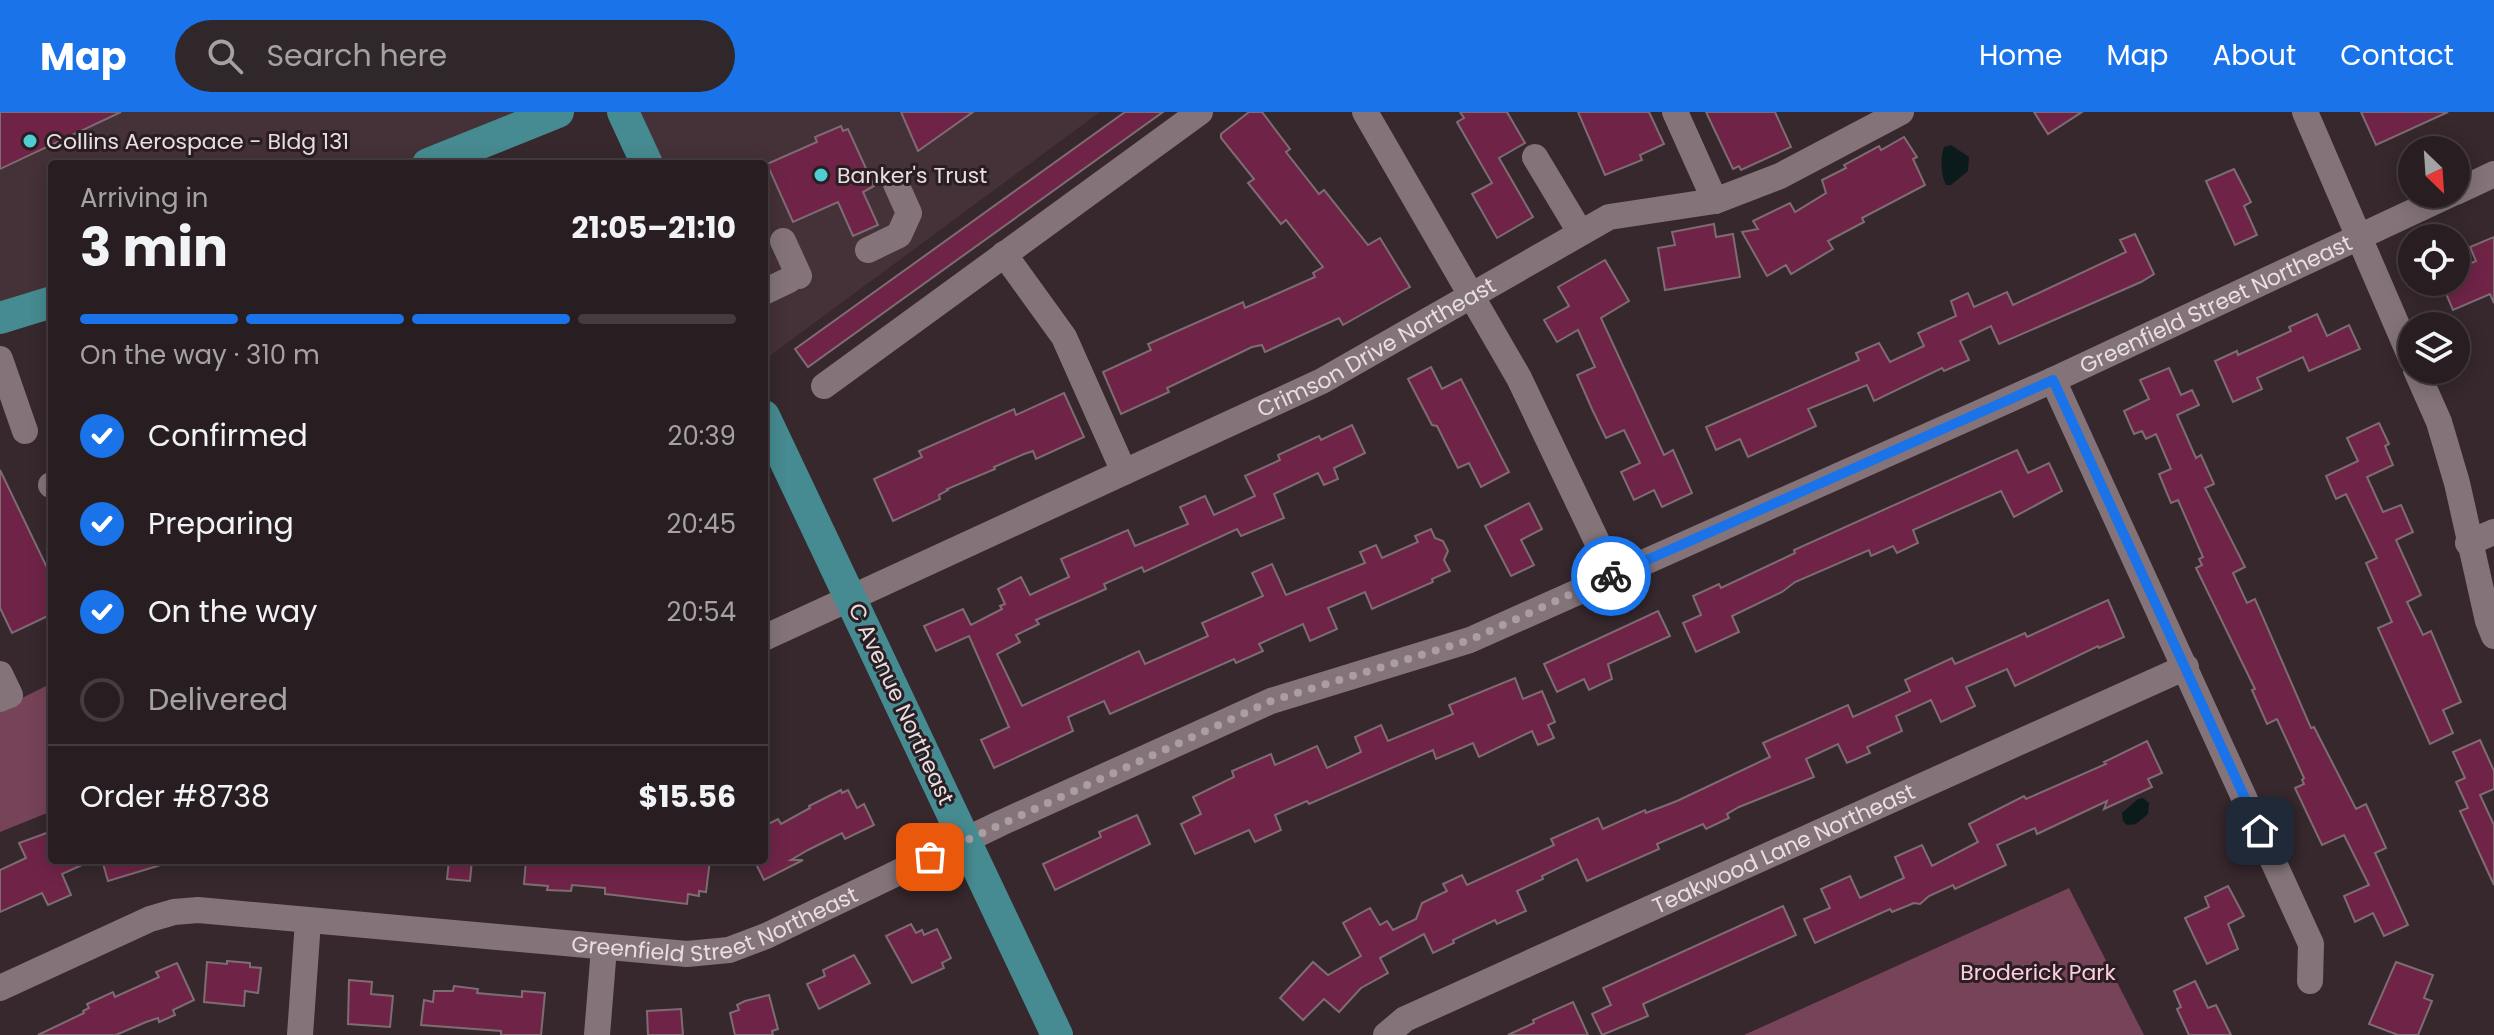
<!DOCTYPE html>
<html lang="en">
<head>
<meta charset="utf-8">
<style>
	body { margin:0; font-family:Poppins,sans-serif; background:#30272a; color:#f1f3f6; height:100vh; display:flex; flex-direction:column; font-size:30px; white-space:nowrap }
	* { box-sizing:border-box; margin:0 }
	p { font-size:26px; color:#a5a2a5 }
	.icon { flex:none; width:44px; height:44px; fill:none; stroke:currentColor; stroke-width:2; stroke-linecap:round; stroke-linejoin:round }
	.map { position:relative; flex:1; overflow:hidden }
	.details { position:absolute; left:48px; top:48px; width:720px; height:704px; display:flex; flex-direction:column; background:#281e22; border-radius:8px; box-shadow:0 4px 20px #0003,0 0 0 2px #443c40 }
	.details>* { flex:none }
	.needle { width:52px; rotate:155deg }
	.controls { position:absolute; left:2398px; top:24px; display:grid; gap:16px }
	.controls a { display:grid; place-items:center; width:72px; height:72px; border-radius:50%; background:#281e22; box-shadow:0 4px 20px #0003,0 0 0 2px #443c40; font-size:40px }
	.pin { position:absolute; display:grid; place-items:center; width:68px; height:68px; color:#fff; margin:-34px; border-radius:16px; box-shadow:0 4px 12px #0006 }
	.courier { position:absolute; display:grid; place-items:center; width:80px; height:80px; margin:-40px; border:6px solid #1a73e8; border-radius:50%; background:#fff; color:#222; box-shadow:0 2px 10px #0007 }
	.headline em { font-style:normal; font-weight:700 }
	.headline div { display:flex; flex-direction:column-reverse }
	.headline { display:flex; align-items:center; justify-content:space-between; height:136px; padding:0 32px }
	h1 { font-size:52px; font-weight:700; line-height:60px }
	.bar { display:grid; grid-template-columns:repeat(4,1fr); gap:12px 8px; align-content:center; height:96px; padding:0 32px }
	.bar i { height:10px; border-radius:6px; background:#443c40 }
	.bar .on { background:#1a73e8 }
	.bar p { grid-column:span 4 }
	.line { display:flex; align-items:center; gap:20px; padding:0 32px; border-top:2px solid #443c40 }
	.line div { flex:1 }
	ol { padding:0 32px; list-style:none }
	li { display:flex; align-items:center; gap:24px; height:88px }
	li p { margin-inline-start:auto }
	li .icon { padding:8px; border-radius:50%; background:#1a73e8; color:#fff; stroke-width:4 }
	li:last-child { color:#a5a2a5 }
	li i { width:44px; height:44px; border:4px solid #443c40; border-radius:50% }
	header { display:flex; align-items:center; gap:48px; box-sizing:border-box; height:112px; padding:0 40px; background:#1a73e8; color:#fff }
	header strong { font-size:38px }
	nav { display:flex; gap:44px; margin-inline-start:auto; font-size:28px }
	.search { width:560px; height:72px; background:#30272a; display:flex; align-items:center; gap:20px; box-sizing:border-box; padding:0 28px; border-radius:44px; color:#a5a2a5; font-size:30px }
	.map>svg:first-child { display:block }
	.built { fill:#453138 }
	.green { fill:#764358 }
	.water { fill:#0b1b1c }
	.building { fill:#6f2447; stroke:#7d6d72; stroke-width:2 }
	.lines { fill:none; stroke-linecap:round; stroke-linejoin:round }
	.minor { stroke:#847479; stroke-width:26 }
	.major { stroke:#468b91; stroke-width:32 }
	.done { stroke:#a99ea2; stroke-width:8; stroke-dasharray:0 14.4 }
	.route { stroke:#1a73e8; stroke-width:10 }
	.poi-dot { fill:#51ccd2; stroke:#2b1e23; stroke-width:3 }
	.labels { text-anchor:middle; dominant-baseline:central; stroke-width:6; stroke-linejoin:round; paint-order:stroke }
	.poi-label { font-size:22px; fill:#e7dee1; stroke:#2b1e23; text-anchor:start }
	.street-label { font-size:22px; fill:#e7dee1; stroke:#2b1e23 }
	.park-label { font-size:22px; fill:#fccdde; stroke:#2b1e23 }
</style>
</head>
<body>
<header>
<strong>Map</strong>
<div class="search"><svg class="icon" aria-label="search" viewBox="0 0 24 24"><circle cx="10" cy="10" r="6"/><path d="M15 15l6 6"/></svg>Search here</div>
<nav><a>Home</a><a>Map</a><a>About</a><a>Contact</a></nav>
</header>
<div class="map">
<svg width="2494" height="923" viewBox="0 0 2494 923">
	<rect width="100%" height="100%" fill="#36282d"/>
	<!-- built -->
	<g class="built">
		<path d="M0 0H558L428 52H52V190L0 206Z"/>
		<path d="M623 0H1100L764 248V52H647Z"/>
	</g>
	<!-- green -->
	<g class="green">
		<path d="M52 571V699L0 720V597Z"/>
		<path d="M2069 776 2144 923H1744Z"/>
	</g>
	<!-- water -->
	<g class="water">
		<path d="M1951 33 1969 45 1968 59 1951 73H1946C1941 63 1940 46 1944 35Z"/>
		<path d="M2143 686 2149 691 2148 702 2136 712 2127 713 2123 709 2122 701 2138 687Z"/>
	</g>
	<!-- building -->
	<g class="building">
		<path d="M0 0H121L0 57Z"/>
		<path d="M901 0H973L918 39Z"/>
		<path d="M1125 0H1163L808 255 795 237Z"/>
		<path d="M1249 0H1262L1290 37 1286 40 1319 82 1324 78 1368 133 1380 126 1410 175 1343 213 1339 206 1265 240 1262 233 1252 235 1167 276 1169 280 1121 302 1103 260 1151 238 1148 232 1243 190 1245 196 1315 165 1313 161 1323 155 1286 108 1281 112 1248 71 1254 67 1221 26V22Z"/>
		<path d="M1460 0H1507L1525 31 1499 46 1533 105 1497 126 1472 82 1492 71 1457 10 1464 6Z"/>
		<path d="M1578 0H1649L1664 32 1640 43 1642 48 1605 63Z"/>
		<path d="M1706 0H1775L1791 35 1741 58 1739 54 1733 57Z"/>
		<path d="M2034 0H2082L2048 22Z"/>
		<path d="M2361 0H2448L2376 33Z"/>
		<path d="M841 14 843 19 848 17 874 74 863 80 878 113 853 124 838 90 793 110 767 52 817 30 815 25Z"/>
		<path d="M1904 25 1917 45 1913 47 1925 73 1862 106 1864 110 1828 129 1833 137 1791 162 1786 153 1767 164 1742 120 1758 117 1753 109 1790 91 1795 100 1826 81 1822 68 1846 56 1844 53 1879 34 1881 38Z"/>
		<path d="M2234 57 2251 90 2244 94 2257 123 2235 133 2206 69Z"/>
		<path d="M1714 112 1716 125 1733 122 1740 165 1665 178 1658 136 1675 133 1672 120Z"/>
		<path d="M2135 122 2154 162 2141 170 1999 232 1991 214 1960 229 1969 248 1944 259 1942 256 1874 289 1867 273 1808 297 1816 314 1748 345 1740 327 1716 338 1706 315 1859 248 1856 241 1879 231 1890 250 1924 234 1918 221 1956 204 1951 189 1968 181 1974 195 2007 180 2013 193 2126 140 2120 128Z"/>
		<path d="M2494 125V191L2490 182 2453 198 2441 170H2462L2456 158 2476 149 2470 135Z"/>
		<path d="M1605 148 1629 189 1601 206 1664 343 1673 338 1692 381 1662 395 1654 378 1634 388 1621 360 1640 351 1624 318 1606 326 1592 297 1577 263 1595 255 1578 218 1557 230 1544 208 1569 194 1558 175Z"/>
		<path d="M2317 202 2327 224 2349 213 2360 237 2309 259 2303 245 2257 266 2262 277 2233 290 2215 249 2237 239 2238 243 2291 219 2289 215Z"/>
		<path d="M1431 255 1442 277 1461 267 1509 360 1481 375 1469 351 1458 356 1437 314 1432 313 1408 267Z"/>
		<path d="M2169 256 2181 283 2192 278 2199 293 2177 303 2196 346 2201 343 2214 372 2205 376 2245 455 2233 461 2247 491 2255 487 2311 616 2314 615 2356 697 2366 692 2386 736 2375 741 2408 813 2384 824 2373 801 2355 810 2344 784 2369 773 2344 723 2322 733 2295 676 2304 672 2302 668 2304 666 2277 607 2267 612 2252 578 2255 577 2196 456 2202 453 2199 447 2203 445 2178 388 2171 391 2159 362 2171 357 2156 322 2146 327 2142 319 2134 322 2124 299 2149 287 2140 268Z"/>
		<path d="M1064 281 1084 325 1036 347 1033 339 1024 342 994 355 995 357 947 377 948 378 939 383 940 387 893 409 874 367 922 345 919 339 1014 297 1016 303Z"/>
		<path d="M2379 311 2389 332 2385 334 2393 353 2367 365 2383 400 2401 393 2413 420 2396 428 2421 483 2407 490 2423 523 2431 519 2461 590 2443 598 2453 621 2430 632 2378 516 2392 510 2366 451 2377 446 2346 382 2336 387 2326 364 2358 349 2347 326Z"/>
		<path d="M1352 313 1365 341 1334 356 1338 367 1324 373 1318 361 1274 382 1284 406 1241 424 1237 417 1144 460 1142 455 1104 472 1106 477 1036 508 1039 512 1016 523 1020 530 997 542 1022 594 1139 539 1145 552 1208 524 1202 511 1263 484 1252 461 1272 452 1286 483 1365 451 1360 440 1376 433 1382 446 1418 430 1415 424 1431 417 1435 426 1443 429 1448 439 1444 448 1450 459 1432 467 1433 470 1372 497 1365 480 1328 496 1337 517 1310 529 1303 512 1259 532 1263 539 1236 551 1234 547 1110 602 1104 589 1068 605 1073 619 994 656 981 628 1009 615 969 524 936 539 924 514 963 497 971 513 1002 497 1000 494 1005 492 998 477 1021 465 1030 483 1069 465 1061 447 1128 418 1135 434 1188 412 1180 395 1205 384 1214 403 1255 384 1245 364 1280 348 1278 343 1319 324 1321 328Z"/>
		<path d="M2017 338 2028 361 2049 351 2062 379 2014 405 2001 379 1913 418 1918 431 1897 441 1893 434 1871 444 1869 438 1795 470 1782 480 1732 504 1739 520 1696 540 1683 511 1701 503 1693 484 1719 472 1721 476 1795 441 1794 438Z"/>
		<path d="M0 358 52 466V502L12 521 0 496Z"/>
		<path d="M1529 391 1542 417 1521 428 1534 453 1511 464 1485 414Z"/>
		<path d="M2108 488 2124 525 2099 536 2098 534 2015 574 2007 557 1966 575 1975 594 1941 610 1931 588 1896 604 1902 619 1867 635 1870 641 1847 651 1838 632 1806 647 1814 665 1739 695 1727 702 1729 706 1706 717 1703 712 1657 732 1659 737 1587 769 1577 747 1542 764 1543 767 1517 779 1526 799 1497 812 1495 808 1453 828 1454 831 1433 841 1424 822 1380 846 1388 861 1361 876 1339 900 1324 887 1303 908 1280 886 1313 850 1328 863 1361 844 1343 811 1370 796 1380 813 1387 809 1393 818 1416 807 1422 791 1447 779 1443 772 1462 763 1467 773 1554 733 1551 727 1598 706 1603 717 1645 698 1646 701 1677 689 1770 645 1763 631 1848 593 1853 605 1910 579 1905 568 1952 546 1955 552 2025 521 2027 525Z"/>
		<path d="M1658 499 1670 524 1608 552 1612 567 1589 578 1584 567 1557 580 1544 552Z"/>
		<path d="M1515 566 1523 587 1542 579 1555 610 1548 613 1554 626 1538 633 1532 619 1479 645 1473 631 1436 647 1433 638 1309 692 1307 689 1275 703 1281 718 1255 730 1249 718 1195 742 1181 712 1201 702 1193 685 1234 665 1232 659 1271 642 1275 653 1317 634 1327 656 1361 640 1355 625 1381 613 1388 629 1453 602 1449 593Z"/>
		<path d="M2480 628 2494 659V677L2480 683 2494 713V773L2460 699 2468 696 2456 670 2465 666 2453 640Z"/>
		<path d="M2147 629 2162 661 2148 667 2152 675 2104 697 2107 689 2037 722 2035 716 1997 733 2006 753 1955 777 1953 773 1929 784 1920 792 1914 791 1892 800 1890 797 1815 831 1804 807 1830 796 1821 777 1850 764 1860 786 1904 766 1895 745 1922 733 1932 754 1978 730 1969 712 2024 684 2026 687 2106 652 2104 650Z"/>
		<path d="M841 678 842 681 848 678 857 696 864 692 874 713 845 727 842 721 808 738 791 748H803L764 768 754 748H764V714L778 707 781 712 810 696 809 694Z"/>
		<path d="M1137 703 1150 732 1055 778 1043 752 1101 725 1099 720Z"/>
		<path d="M52 719V748H93L62 762 71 783 48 793 42 781 0 800V758L26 746 19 731Z"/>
		<path d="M102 748H163L164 752 108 769Z"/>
		<path d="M449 748H472L470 769 447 767Z"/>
		<path d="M526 748H710L706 780 699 779V784L688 782 687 792 614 783 605 782V776L572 773 571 779 547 778 548 774 524 772Z"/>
		<path d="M2228 774 2244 804 2228 812 2238 837 2207 852 2185 806 2209 795 2205 785Z"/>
		<path d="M1783 794 1796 823 1643 892 1648 904 1602 923 1592 902 1611 893 1603 876Z"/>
		<path d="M911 812 916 821 922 818 924 823 937 817 951 846 942 851 944 856 912 871 886 824Z"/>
		<path d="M854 843 870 871 819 897 807 872 825 864 823 858Z"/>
		<path d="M227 849 250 851V855L261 856 258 881 245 879 244 894 204 890 207 850 227 852Z"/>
		<path d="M2396 850 2433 863 2424 886 2432 889 2418 923H2398L2369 912Z"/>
		<path d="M177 851 194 888 173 898 175 903 159 910 158 906 146 910 116 923H38L84 901 83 899 89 896 87 892 113 880 115 885 159 865 156 860Z"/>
		<path d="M349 868 372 870 371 882 393 884 390 915 348 912Z"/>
		<path d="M2195 869 2208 896 2216 893 2231 923H2189L2177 897 2181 895 2174 879Z"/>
		<path d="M454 874 478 877 477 881 522 885V879L545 881 541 923H501V919L421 913 424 888 433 890 434 879H453Z"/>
		<path d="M769 883 778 917 772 919 773 923H735L730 901 739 898 737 893 745 889Z"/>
		<path d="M1573 890 1588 923H1508L1534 911 1533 908Z"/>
		<path d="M681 897 683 923H648L647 899Z"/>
	</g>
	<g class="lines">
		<!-- minor -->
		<g class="minor">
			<path d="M1365 0 1519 266 1613 463"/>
			<path d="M1675 0 1715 89"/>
			<path d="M2305 0 2412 248"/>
			<path d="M1535 45 1580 120"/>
			<path d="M2456 80 2494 62"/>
			<path d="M783 129 799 164"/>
			<path d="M868 138 899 123 909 101 896 72"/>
			<path d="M1004 142 1064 225 1124 360"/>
			<path d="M764 180 789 168"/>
			<path d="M0 247 25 319"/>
			<path d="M2416 258 2439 310 2457 371 2488 509 2494 524"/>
			<path d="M2053 268 2311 832 2310 869"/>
			<path d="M824 274 1200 0"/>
			<path d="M51 373H52"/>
			<path d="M2468 431 2494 420"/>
			<path id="s1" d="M764 526 1322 269 1609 105 1715 89 1780 64 1901 0"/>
			<path d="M0 562 10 583 0 587"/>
			<path id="s2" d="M0 876 150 807 174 800 198 798 687 842 729 838 766 824 1001 711 1271 589 1470 528 2053 268 2451 82"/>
			<path d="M300 923 308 809"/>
			<path d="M597 923 604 836"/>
			<path id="s3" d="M1386 923 1405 907 2186 555"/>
		</g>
		<!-- major -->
		<g class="major">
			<path d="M623 0 647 52"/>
			<path d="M428 52 558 0"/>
			<path d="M0 206 52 190"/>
			<path d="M764 304 1057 923"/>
		</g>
	</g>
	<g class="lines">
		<!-- done -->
		<path class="done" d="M930 745 1271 589 1470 528 1611 464"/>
		<!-- route -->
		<path class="route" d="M1611 464 2053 268 2260 719"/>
	</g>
	<!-- markers -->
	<g class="poi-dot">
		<circle cx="30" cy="29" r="8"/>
		<circle cx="821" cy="63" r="8"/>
	</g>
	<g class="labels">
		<!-- poi labels -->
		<g class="poi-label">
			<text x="46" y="29">Collins Aerospace - Bldg 131</text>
			<text x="837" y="63">Banker's Trust</text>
		</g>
		<!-- street labels -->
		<g class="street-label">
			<text stroke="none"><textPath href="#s2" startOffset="2370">Greenfield Street Northeast</textPath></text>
			<text stroke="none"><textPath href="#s1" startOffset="678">Crimson Drive Northeast</textPath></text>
			<text transform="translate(901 592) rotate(65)">C Avenue Northeast</text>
			<text stroke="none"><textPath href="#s3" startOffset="440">Teakwood Lane Northeast</textPath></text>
			<text stroke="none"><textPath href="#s2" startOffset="738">Greenfield Street Northeast</textPath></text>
		</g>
		<!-- park labels -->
		<g class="park-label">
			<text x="2038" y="860">Broderick Park</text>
		</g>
	</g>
</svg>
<div class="controls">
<a><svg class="needle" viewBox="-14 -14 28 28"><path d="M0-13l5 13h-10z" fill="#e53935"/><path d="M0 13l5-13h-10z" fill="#a5a2a5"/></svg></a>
<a><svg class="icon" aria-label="locate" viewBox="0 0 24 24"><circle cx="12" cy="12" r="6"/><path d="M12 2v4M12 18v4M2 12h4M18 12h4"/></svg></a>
<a><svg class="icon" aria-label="layers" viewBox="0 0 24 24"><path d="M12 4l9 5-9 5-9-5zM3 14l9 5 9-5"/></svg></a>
</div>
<div class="pin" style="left:930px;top:745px;background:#ea580c"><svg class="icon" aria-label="bag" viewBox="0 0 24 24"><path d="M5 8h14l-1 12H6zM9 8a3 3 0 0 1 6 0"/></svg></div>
<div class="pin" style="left:2260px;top:719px;background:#1f2937"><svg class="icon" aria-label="home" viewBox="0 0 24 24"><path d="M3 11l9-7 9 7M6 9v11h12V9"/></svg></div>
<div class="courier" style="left:1611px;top:464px"><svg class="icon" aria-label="bike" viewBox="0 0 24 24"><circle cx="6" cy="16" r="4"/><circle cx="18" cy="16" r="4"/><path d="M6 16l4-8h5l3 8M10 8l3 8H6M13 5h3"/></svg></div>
<section class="details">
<div class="headline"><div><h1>3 min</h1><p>Arriving in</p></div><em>21:05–21:10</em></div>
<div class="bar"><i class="on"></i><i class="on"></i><i class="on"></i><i></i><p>On the way · 310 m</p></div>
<ol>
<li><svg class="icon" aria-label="check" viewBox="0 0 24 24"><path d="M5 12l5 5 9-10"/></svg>Confirmed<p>20:39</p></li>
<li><svg class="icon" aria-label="check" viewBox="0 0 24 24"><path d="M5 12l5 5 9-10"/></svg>Preparing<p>20:45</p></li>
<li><svg class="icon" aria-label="check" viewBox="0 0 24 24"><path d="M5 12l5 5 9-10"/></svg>On the way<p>20:54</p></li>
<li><i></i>Delivered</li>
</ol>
<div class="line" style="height:104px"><div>Order #8738</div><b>$15.56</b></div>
</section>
</div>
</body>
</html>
